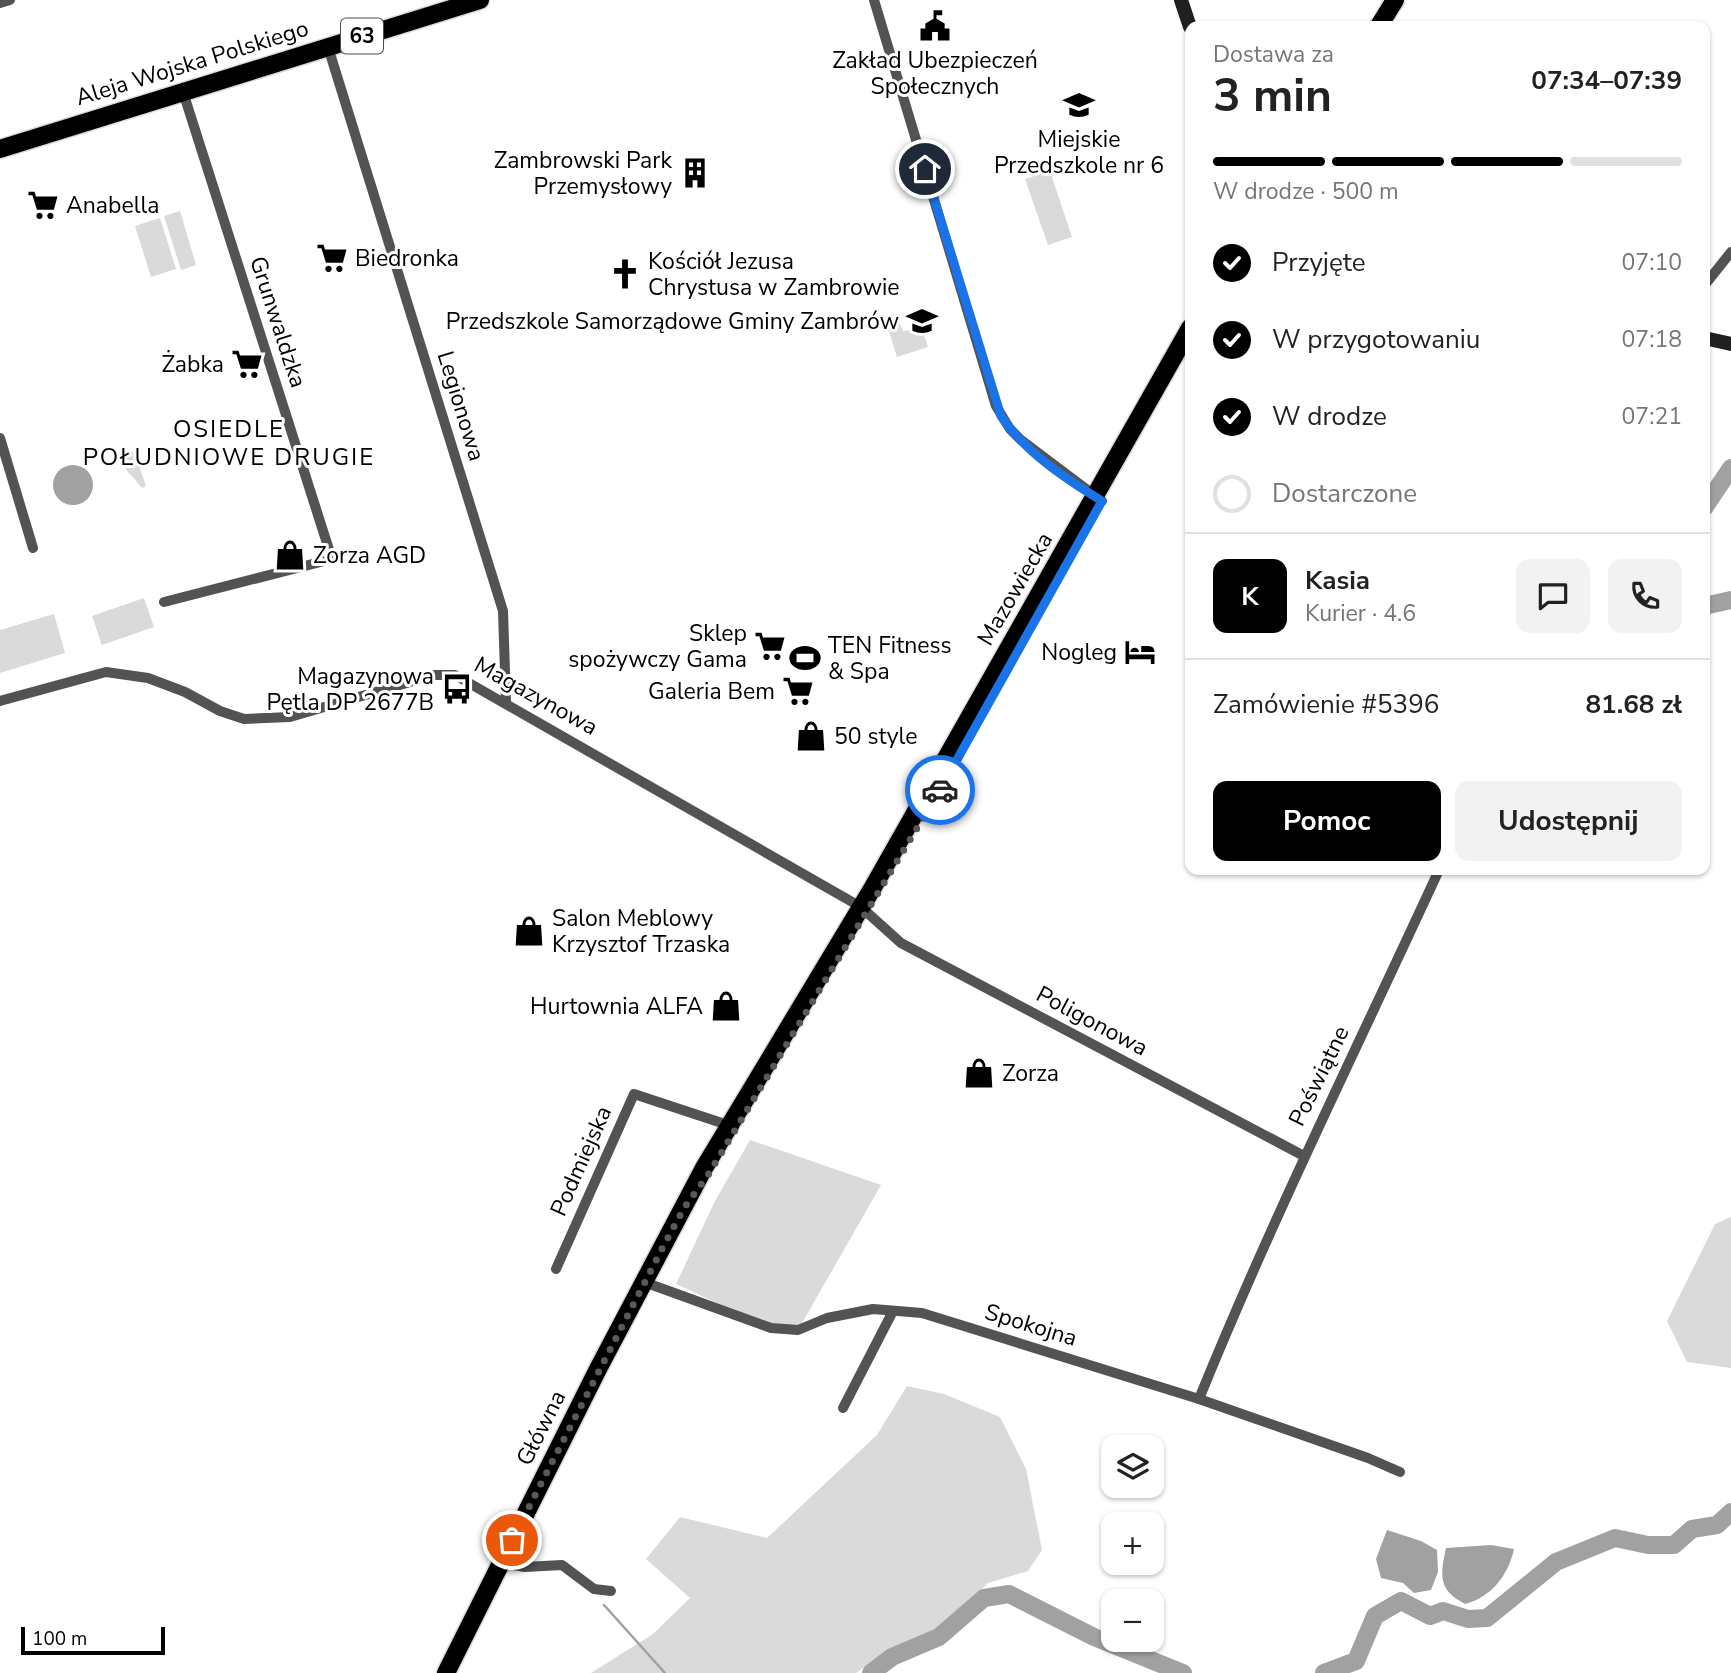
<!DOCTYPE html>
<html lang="pl">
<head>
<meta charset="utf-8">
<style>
	body { margin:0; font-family:"Nunito Sans",sans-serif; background:#f2f2f2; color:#222; height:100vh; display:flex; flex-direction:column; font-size:26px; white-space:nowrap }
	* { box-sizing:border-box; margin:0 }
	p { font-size:23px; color:#767676 }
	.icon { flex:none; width:38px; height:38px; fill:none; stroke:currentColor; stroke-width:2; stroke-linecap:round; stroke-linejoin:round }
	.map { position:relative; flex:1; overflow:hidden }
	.panel { position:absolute; left:1185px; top:21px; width:525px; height:854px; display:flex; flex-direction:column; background:#fff; border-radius:14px; box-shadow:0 2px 5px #0004 }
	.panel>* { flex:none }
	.controls { position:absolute; left:1101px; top:1435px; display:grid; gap:14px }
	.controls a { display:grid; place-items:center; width:63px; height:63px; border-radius:14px; background:#fff; box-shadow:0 2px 5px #0004; font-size:35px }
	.scale { position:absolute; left:21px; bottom:18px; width:144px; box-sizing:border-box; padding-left:7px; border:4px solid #000; border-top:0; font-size:19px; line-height:24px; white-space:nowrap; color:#000; -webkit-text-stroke:5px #fff; paint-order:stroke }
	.pin { position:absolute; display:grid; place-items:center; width:60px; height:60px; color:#fff; margin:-30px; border:4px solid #fff; border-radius:50%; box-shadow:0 2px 7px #0007 }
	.courier { position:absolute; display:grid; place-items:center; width:70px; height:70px; margin:-35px; border:5px solid #1a73e8; border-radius:50%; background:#fff; color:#222; box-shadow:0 2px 9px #0007 }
	.summary em { font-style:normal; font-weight:700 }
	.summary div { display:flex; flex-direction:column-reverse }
	.summary { display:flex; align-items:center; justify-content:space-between; height:119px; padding:0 28px }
	h1 { font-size:46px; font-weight:700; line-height:52px }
	.bar { display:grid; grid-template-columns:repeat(4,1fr); gap:10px 7px; align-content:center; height:84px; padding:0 28px }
	.bar i { height:9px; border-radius:5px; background:#e0e0e0 }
	.bar .active { background:#000 }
	.bar p { grid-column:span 4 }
	.line { display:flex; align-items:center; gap:18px; padding:0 28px; border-top:2px solid #e0e0e0 }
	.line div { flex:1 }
	.round { display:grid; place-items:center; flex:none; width:74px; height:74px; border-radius:14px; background:#f2f2f2 }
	ol { padding:0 28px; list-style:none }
	li { display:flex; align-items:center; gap:21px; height:77px }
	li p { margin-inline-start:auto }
	li .icon { padding:7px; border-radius:50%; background:#000; color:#fff; stroke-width:4 }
	li:last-child { color:#767676 }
	li i { width:38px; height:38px; border:4px solid #e0e0e0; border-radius:50% }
	.primary-button { display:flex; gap:14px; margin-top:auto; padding:14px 28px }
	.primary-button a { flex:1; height:80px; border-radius:14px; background:#000; color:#fff; font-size:28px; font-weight:700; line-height:80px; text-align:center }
	.primary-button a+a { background:#f2f2f2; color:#222 }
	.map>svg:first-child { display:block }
	.green { fill:#dadada }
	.water { fill:#a1a1a1 }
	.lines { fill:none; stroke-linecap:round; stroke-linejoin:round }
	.stream { stroke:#a1a1a1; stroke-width:2.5 }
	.river { stroke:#a1a1a1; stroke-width:18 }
	.primary-casing { stroke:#dbdbdb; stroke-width:21 }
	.street { stroke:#535353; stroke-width:10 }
	.secondary { stroke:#202020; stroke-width:14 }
	.primary { stroke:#000; stroke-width:18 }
	.done { stroke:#595959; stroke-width:7; stroke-dasharray:0 12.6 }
	.route { stroke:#1a73e8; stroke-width:9 }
	.labels { text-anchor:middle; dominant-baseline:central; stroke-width:6; stroke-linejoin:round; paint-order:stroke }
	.shield { fill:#fff; stroke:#4c4c4c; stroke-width:2 }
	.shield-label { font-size:21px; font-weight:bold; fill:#000 }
	.poi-label { font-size:23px; fill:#000; stroke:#fff; text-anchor:end }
	.street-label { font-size:23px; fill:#000; stroke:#fff }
	.neighbourhood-label { font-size:24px; letter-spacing:2px; fill:#000; stroke:#fff }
</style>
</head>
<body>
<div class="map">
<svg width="1731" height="1673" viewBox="0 0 1731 1673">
	<rect width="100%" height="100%" fill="#fff"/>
	<!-- green -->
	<g class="green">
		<path d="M1050 171 1072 237 1048 245 1025 179Z"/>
		<path d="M180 211 196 265 181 270 164 216Z"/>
		<path d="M160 218 176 269 151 277 135 226Z"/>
		<path d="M897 315 903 331 922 329 928 347 897 357 885 319Z"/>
		<path d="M134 451 146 486 142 488 115 457Z"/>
		<path d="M144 598 154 627 102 645 92 616Z"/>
		<path d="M54 614 65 653 0 673V630Z"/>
		<path d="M750 1140 881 1185 798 1330 771 1328 676 1284 715 1201Z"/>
		<path d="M1731 1217V1368L1687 1362 1667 1321 1715 1224Z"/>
		<path d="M907 1386 944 1394 1000 1417 1026 1469 1042 1550 1028 1571 988 1583 942 1630 880 1656 856 1673H591L653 1634 690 1598 646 1559 680 1517 767 1538 877 1435Z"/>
	</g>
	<!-- water -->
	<g class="water">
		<circle cx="73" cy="485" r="20"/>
		<path d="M1387 1530 1421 1541 1437 1550 1438 1572 1431 1590 1414 1593 1403 1583 1381 1578 1376 1559Z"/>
		<path d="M1491 1545 1514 1549C1508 1576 1491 1597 1465 1604 1438 1590 1440 1576 1446 1548Z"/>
	</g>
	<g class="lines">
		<!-- stream -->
		<path class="stream" d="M604 1605 665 1673"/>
		<!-- river -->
		<g class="river">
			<path d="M1704 508 1731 468"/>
			<path d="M1704 606 1731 600"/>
			<path d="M871 1673 892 1657 939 1637 984 1598 1009 1594 1094 1637 1183 1673"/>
			<path d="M1324 1673 1356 1661 1375 1616 1401 1601 1430 1616 1443 1611 1468 1619 1487 1618 1556 1562 1615 1538 1648 1545H1674L1692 1529 1717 1525 1731 1512"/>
		</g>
		<!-- primary casing -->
		<g class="primary-casing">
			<g id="primary">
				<path d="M1379 26 1395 0"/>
				<path d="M0 149 480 0"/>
				<path d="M446 1673 598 1369 704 1168 872 889 1190 328"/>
			</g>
		</g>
		<!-- street -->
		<g class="street">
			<path d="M874 0 996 406 1010 429 1021 440 1102 501"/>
			<path d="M0 3 10 0"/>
			<path d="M328 47 503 611 506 702"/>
			<path d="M1704 286 1731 252"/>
			<path d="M0 438 33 548"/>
			<path d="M164 602 332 559 183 92"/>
			<path d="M0 701 106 672 148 678 185 692 220 711 244 719 290 717 434 675H455L861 907 901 943 1304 1156"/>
			<path d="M556 1269 634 1094 734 1127"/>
			<path d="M644 1282 771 1328 798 1330 827 1318 873 1309 922 1313 1199 1399 1368 1458 1400 1472"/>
			<path d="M1199 1399C1272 1219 1358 1046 1439 870"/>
			<path d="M843 1408 893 1311"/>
			<path d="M501 1563 525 1567 562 1565 594 1589 611 1591"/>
		</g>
		<!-- secondary -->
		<g class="secondary">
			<path d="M1181 0 1190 27"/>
			<path d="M1704 338 1731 344"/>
		</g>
		<!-- primary -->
		<use href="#primary" class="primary"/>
	</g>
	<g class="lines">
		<!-- done -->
		<path class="done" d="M512 1540 664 1245 684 1208 708 1175 940 790"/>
		<!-- route -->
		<path class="route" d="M925 169 1001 416C1025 452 1066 479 1102 501L940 790"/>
	</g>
	<!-- icons -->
	<defs>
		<g id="civic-bare" transform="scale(2.415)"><path d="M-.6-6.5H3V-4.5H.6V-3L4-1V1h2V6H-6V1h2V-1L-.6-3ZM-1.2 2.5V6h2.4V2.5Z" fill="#000" stroke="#fff" stroke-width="2.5" paint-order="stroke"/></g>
		<g id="school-bare" transform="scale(2.415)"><path d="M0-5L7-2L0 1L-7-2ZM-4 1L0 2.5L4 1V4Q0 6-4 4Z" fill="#000" stroke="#fff" stroke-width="2.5" paint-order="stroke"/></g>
		<g id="building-bare" transform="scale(2.415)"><path d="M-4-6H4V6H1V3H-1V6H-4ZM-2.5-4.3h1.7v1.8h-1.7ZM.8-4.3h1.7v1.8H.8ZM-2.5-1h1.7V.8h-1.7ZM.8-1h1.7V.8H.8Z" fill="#000" stroke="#fff" stroke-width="2.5" paint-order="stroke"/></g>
		<g id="supermarket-bare" transform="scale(2.415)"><path d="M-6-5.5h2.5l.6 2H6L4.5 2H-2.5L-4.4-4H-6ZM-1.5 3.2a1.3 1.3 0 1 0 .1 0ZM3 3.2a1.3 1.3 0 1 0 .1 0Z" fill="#000" stroke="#fff" stroke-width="2.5" paint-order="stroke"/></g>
		<g id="church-bare" transform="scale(2.415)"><path d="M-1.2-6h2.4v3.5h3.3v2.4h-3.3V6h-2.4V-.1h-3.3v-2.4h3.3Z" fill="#000" stroke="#fff" stroke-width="2.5" paint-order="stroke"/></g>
		<g id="shop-bare" transform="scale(2.415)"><path d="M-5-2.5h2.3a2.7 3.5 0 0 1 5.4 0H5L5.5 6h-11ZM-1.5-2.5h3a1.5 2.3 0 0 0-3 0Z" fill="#000" stroke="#fff" stroke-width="2.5" paint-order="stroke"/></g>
		<g id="hotel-bare" transform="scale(2.415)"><path d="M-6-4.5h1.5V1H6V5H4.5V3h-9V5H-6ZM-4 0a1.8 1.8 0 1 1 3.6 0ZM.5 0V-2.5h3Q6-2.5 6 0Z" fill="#000" stroke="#fff" stroke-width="2.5" paint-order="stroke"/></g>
		<g id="stadium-bare" transform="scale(2.415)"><path d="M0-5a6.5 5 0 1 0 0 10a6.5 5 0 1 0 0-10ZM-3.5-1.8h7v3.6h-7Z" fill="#000" stroke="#fff" stroke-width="2.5" paint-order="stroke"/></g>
		<g id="bus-bare" transform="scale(2.415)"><path d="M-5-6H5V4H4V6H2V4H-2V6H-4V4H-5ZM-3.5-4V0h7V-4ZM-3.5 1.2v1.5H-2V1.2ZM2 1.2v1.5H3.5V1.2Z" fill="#000" stroke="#fff" stroke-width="2.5" paint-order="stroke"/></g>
	</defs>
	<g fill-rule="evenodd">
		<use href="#civic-bare" x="935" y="26"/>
		<use href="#school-bare" x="1079" y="105"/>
		<use href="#building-bare" x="695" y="173"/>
		<use href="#supermarket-bare" x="43" y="205"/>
		<use href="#supermarket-bare" x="332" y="258"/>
		<use href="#church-bare" x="625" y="274"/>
		<use href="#school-bare" x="922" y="321"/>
		<use href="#supermarket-bare" x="247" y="364"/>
		<use href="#shop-bare" x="290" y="555"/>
		<use href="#supermarket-bare" x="770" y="646"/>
		<use href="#hotel-bare" x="1140" y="652"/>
		<use href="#stadium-bare" x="805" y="658"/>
		<use href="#bus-bare" x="457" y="689"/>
		<use href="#supermarket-bare" x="798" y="691"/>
		<use href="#shop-bare" x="811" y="736"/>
		<use href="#shop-bare" x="529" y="931"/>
		<use href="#shop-bare" x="726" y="1006"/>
		<use href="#shop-bare" x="979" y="1073"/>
	</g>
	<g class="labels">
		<!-- shield labels -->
		<rect class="shield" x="341" y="18.5" width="42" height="35" rx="5"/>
		<g class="shield-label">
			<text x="362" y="36">63</text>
		</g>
		<!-- poi labels -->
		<g class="poi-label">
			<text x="935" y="60" text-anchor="middle">Zakład Ubezpieczeń<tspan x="935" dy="26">Społecznych</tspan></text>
			<text x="1079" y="139" text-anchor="middle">Miejskie<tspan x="1079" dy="26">Przedszkole nr 6</tspan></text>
			<text x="672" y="160">Zambrowski Park<tspan x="672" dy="26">Przemysłowy</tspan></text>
			<text x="66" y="205" text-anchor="start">Anabella</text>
			<text x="355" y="258" text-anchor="start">Biedronka</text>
			<text x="648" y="261" text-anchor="start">Kościół Jezusa<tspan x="648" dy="26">Chrystusa w Zambrowie</tspan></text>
			<text x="899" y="321">Przedszkole Samorządowe Gminy Zambrów</text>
			<text x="224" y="364">Żabka</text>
			<text x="313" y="555" text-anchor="start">Zorza AGD</text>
			<text x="747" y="633">Sklep<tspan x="747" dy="26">spożywczy Gama</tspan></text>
			<text x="828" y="645" text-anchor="start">TEN Fitness<tspan x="828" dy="26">&amp; Spa</tspan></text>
			<text x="1117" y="652">Nogleg</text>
			<text x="434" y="676">Magazynowa<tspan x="434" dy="26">Pętla DP 2677B</tspan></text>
			<text x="775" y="691">Galeria Bem</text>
			<text x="834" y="736" text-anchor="start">50 style</text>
			<text x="552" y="918" text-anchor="start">Salon Meblowy<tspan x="552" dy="26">Krzysztof Trzaska</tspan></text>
			<text x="703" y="1006">Hurtownia ALFA</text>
			<text x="1002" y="1073" text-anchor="start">Zorza</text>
		</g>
		<!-- street labels -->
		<g class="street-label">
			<text transform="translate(192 63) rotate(-17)">Aleja Wojska Polskiego</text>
			<text transform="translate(278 322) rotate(72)">Grunwaldzka</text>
			<text transform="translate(461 406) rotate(73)">Legionowa</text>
			<text transform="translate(1015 589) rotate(-60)">Mazowiecka</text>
			<text transform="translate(536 696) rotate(29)">Magazynowa</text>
			<text transform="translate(1092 1021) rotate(28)">Poligonowa</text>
			<text transform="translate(1319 1076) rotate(-64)">Poświątne</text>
			<text transform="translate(581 1161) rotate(-66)">Podmiejska</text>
			<text transform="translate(1031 1325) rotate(17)">Spokojna</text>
			<text transform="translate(541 1428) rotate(-63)">Główna</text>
		</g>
		<!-- neighbourhood labels -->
		<g class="neighbourhood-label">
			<text x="229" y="429">OSIEDLE<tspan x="229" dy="28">POŁUDNIOWE DRUGIE</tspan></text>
		</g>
	</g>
</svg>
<div class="controls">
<a><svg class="icon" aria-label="layers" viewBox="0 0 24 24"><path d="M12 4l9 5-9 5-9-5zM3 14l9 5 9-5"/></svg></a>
<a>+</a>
<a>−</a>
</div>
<div class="scale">100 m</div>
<div class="pin" style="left:512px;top:1540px;background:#ea580c"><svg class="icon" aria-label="bag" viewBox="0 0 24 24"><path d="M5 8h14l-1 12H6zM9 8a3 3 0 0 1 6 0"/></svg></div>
<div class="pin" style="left:925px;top:169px;background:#1f2937"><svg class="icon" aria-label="home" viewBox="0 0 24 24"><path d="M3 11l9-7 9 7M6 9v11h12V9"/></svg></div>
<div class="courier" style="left:940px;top:790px"><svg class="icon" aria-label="car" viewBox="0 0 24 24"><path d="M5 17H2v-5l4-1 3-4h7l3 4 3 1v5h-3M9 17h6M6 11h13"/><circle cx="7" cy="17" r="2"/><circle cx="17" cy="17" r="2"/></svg></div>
<section class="panel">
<div class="summary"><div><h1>3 min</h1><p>Dostawa za</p></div><em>07:34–07:39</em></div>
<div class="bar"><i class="active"></i><i class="active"></i><i class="active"></i><i></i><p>W drodze · 500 m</p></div>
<ol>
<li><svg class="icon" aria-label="check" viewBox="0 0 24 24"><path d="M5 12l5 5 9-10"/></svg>Przyjęte<p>07:10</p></li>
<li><svg class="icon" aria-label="check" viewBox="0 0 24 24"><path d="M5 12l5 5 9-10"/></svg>W przygotowaniu<p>07:18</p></li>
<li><svg class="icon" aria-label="check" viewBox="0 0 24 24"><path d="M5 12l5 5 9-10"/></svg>W drodze<p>07:21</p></li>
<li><i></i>Dostarczone</li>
</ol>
<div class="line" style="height:126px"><b class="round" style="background:#000;color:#fff">K</b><div><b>Kasia</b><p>Kurier · 4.6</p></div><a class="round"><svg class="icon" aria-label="chat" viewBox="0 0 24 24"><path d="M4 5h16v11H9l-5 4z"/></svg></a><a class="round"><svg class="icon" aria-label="phone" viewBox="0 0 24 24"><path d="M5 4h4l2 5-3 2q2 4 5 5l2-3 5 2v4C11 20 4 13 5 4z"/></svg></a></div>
<div class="line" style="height:91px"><div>Zamówienie #5396</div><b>81.68 zł</b></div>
<div class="primary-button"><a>Pomoc</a><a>Udostępnij</a></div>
</section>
</div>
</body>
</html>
